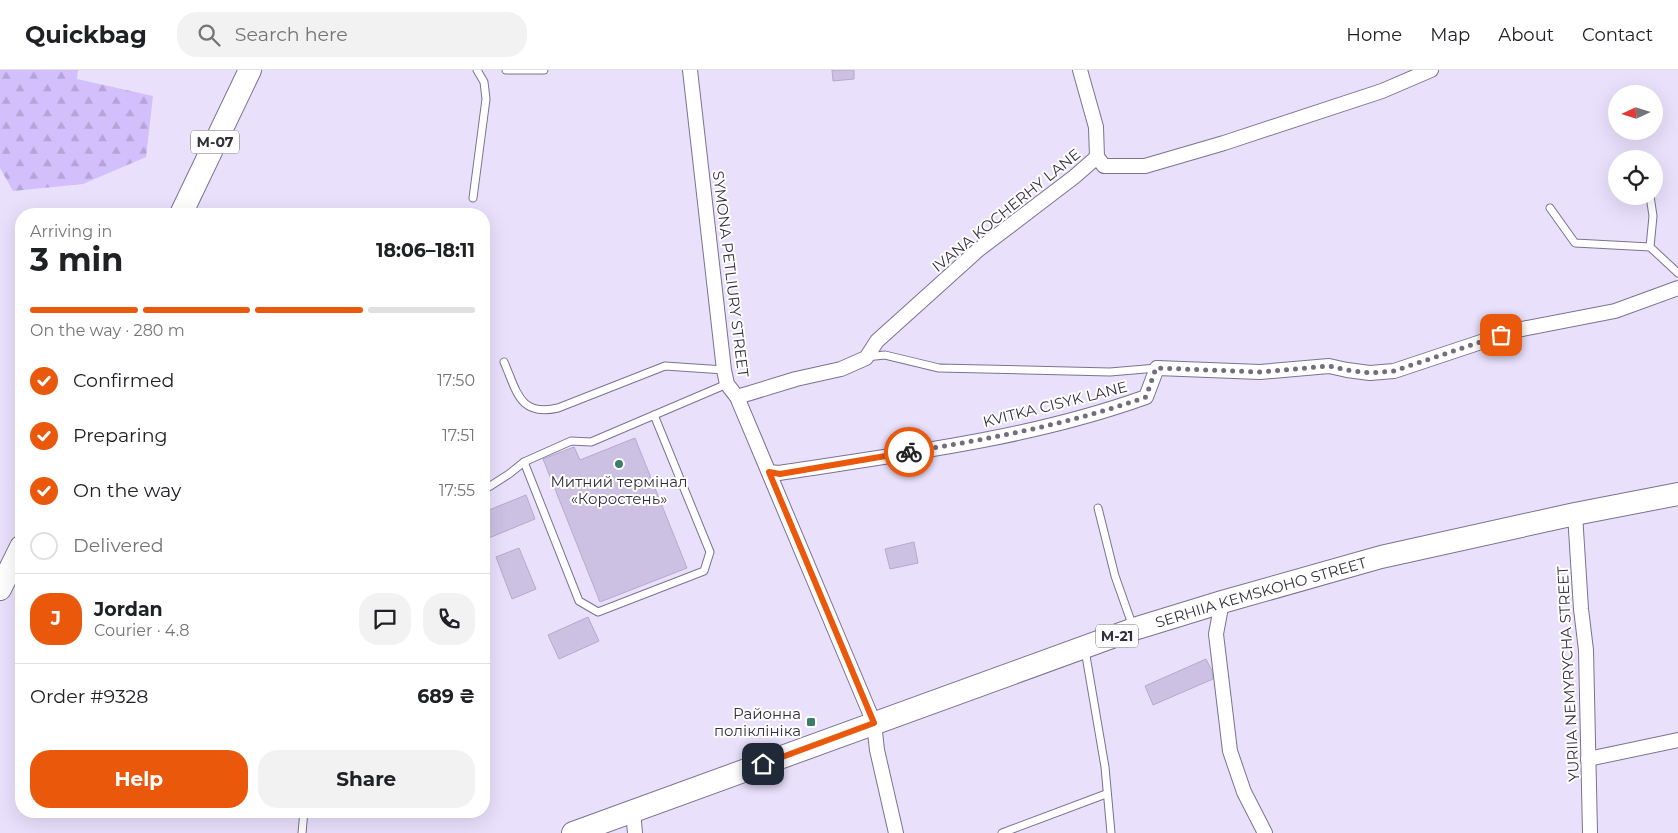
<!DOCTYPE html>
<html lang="en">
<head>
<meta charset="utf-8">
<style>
	body { margin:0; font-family:Montserrat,sans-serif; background:#f2f2f2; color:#202124; height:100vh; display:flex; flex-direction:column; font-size:19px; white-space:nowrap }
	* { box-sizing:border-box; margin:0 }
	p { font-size:16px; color:#757577 }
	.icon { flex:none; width:28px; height:28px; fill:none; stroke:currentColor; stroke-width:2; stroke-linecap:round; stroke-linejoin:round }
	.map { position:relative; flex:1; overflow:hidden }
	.drawer { position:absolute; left:15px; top:138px; width:475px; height:610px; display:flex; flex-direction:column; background:#fff; border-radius:20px; box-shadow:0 5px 20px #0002 }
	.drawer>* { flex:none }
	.needle { width:32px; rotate:266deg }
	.tools { position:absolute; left:1608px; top:15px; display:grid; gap:10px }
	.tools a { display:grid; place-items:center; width:55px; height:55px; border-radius:50%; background:#fff; box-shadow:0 5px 20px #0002; font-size:25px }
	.pin { position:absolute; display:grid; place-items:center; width:42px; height:42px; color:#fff; margin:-21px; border-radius:10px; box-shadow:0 2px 8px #0006 }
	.courier { position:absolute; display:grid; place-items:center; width:50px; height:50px; margin:-25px; border:4px solid #ea580c; border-radius:50%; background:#fff; color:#222; box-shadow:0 1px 6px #0007 }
	.summary em { font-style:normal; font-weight:700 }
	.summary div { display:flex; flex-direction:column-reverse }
	.summary { display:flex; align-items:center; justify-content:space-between; height:85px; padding:0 15px }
	h1 { font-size:32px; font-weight:700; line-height:38px }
	.bar { display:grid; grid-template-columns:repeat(4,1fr); gap:8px 5px; align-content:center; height:60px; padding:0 15px }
	.bar i { height:6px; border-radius:4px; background:#e0e0e0 }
	.bar .current { background:#ea580c }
	.bar p { grid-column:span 4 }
	.line { display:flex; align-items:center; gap:12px; padding:0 15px; border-top:1px solid #e0e0e0 }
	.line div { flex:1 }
	.round { display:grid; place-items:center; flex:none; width:52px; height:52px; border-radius:20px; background:#f2f2f2 }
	ol { padding:0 15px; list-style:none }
	li { display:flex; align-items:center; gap:15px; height:55px }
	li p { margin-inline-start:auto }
	li .icon { padding:5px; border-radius:50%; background:#ea580c; color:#fff; stroke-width:4 }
	li:last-child { color:#757577 }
	li i { width:28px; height:28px; border:2px solid #e0e0e0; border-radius:50% }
	.cta { display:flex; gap:10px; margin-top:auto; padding:10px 15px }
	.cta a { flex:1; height:58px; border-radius:20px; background:#ea580c; color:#fff; font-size:20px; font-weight:700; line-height:58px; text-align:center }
	.cta a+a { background:#f2f2f2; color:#202124 }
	header { display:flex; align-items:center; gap:30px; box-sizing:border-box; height:70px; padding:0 25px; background:#fff; border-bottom:1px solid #e0e0e0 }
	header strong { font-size:24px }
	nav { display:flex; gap:28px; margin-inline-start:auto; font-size:18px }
	.search { width:350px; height:45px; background:#f2f2f2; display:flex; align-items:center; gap:12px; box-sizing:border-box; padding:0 18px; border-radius:20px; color:#757577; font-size:19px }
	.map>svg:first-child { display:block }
	.forest { fill:url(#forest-firs) }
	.building { fill:#ccc1e3; stroke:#b5aacc }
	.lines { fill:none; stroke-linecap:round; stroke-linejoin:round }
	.service-casing { stroke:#7c7290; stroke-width:9 }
	.minor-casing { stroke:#7c7290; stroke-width:16 }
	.trunk-casing { stroke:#7c7290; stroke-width:24 }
	.service { stroke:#fff; stroke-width:7 }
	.minor { stroke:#fff; stroke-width:14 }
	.trunk { stroke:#fff; stroke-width:22 }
	.done { stroke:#736d7f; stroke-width:5; stroke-dasharray:0 9 }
	.route { stroke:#ea580c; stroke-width:6 }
	.poi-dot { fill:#3c7c6b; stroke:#fff; stroke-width:2 }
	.labels { text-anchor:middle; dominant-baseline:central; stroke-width:4; stroke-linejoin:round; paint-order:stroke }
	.shield { fill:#fff; stroke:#706d76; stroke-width:1 }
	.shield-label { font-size:14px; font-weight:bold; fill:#332f3c }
	.street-label { font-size:15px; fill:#332f3c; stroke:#fff }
	.poi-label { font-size:15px; fill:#332f3c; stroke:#fff }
</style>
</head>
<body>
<header>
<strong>Quickbag</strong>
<div class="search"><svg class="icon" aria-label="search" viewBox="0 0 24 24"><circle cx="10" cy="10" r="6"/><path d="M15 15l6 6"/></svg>Search here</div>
<nav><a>Home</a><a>Map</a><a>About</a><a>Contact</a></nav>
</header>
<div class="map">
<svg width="1678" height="763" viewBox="0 0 1678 763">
	<defs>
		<pattern id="forest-firs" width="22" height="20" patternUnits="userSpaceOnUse" patternTransform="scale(1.25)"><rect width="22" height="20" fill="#d3bffb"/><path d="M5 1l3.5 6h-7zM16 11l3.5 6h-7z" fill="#b6a4d8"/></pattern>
	</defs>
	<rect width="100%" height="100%" fill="#e9e0fc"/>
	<!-- forest -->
	<path class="forest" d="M0 0H78L77 9 153 26 146 87 83 114 13 121 0 98Z"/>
	<!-- building -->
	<g class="building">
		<path d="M832 0H854V9L833 11Z"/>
		<path d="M635 368 687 498 600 532 543 389 574 377 580 390Z"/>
		<path d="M526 425 535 449 484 470V442Z"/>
		<path d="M914 472 918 493 890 499 885 479Z"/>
		<path d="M519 478 536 519 512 529 496 487Z"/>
		<path d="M588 547 599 571 559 589 548 565Z"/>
		<path d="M1206 589 1212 601 1213 609 1153 635 1145 616Z"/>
	</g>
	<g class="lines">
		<!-- service casing -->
		<g class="service-casing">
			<g id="service">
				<path d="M506 0H544"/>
				<path d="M473 128 486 29 484 12 477 0"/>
				<path d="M1550 138 1575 173 1650 177 1678 203"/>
				<path d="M1650 177 1653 146 1650 126"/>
				<path d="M866 287 885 285 939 298 1110 302 1157 298"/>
				<path d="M504 292C517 321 519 347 558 338L665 296 724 300"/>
				<path d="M524 392 579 531 598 542 704 501 710 482 654 345"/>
				<path d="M484 420 509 404 524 392 571 371 591 372 727 314"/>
				<path d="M1098 438 1115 506 1133 557"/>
				<path d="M1085 580 1105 697 1111 763"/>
				<path d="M302 763 304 741"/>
				<path d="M1002 763 1106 724"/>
			</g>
		</g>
		<!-- minor casing -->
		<g class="minor-casing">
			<g id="minor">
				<path d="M690 0 724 300 727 314 737 327 874 653 877 680 896 763"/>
				<path d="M1080 0 1096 57 1097 87"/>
				<path d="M737 327 796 309 841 299 866 288 877 271 978 180 1074 107 1097 87 1104 96H1145L1224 73 1382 21 1431 0"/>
				<path d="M769 402 779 403C902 384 1029 369 1146 327L1157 298 1260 302 1329 296 1347 300 1370 303 1394 301 1517 260 1615 241 1678 218"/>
				<path d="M1575 444 1581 539 1586 580 1590 763"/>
				<path d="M1222 532 1216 564 1230 681 1244 722 1265 763"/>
				<path d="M1588 689 1678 670"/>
				<path d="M633 741 635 763"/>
			</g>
		</g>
		<!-- trunk casing -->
		<g class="trunk-casing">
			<g id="trunk">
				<path d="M181 144 250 0"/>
				<path d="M0 519 21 477"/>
				<path id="s1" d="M573 763 1134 559 1222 532 1381 487 1575 444 1678 424"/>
			</g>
		</g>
		<!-- service -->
		<use href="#service" class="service"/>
		<!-- minor -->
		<use href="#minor" class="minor"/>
		<!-- trunk -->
		<use href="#trunk" class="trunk"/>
	</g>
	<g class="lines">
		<!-- done -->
		<path class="done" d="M909 382C989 369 1070 354 1146 327L1156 298 1260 302 1329 296 1347 300 1370 303 1394 301 1501 265"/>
		<!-- route -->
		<path class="route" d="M763 694 874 653 769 402 780 404 909 382"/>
	</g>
	<!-- markers -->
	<g class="poi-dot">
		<circle cx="619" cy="394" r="5"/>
		<rect x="806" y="647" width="10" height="10" rx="2.5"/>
	</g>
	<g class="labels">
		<!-- shield labels -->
		<g class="shield">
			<rect x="191" y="60.5" width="48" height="23" rx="4"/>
			<rect x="1096" y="554.5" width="42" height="23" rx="4"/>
		</g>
		<g class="shield-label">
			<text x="215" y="72">М-07</text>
			<text x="1117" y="566">М-21</text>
		</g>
		<!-- street labels -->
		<g class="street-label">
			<text transform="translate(1006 140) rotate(-39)">IVANA KOCHERHY LANE</text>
			<text transform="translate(731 204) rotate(83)">SYMONA PETLIURY STREET</text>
			<text transform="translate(1055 334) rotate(-14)">KVITKA CISYK LANE</text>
			<text stroke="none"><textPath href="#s1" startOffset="729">SERHIIA KEMSKOHO STREET</textPath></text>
			<text transform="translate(1568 604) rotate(-93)">YURIIA NEMYRYCHA STREET</text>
		</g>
		<!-- poi labels -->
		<g class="poi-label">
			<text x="619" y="411">Митний термінал<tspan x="619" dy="17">«Коростень»</tspan></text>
			<text x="801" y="643" text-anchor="end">Районна<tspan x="801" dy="17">поліклініка</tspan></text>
		</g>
	</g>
</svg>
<div class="tools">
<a><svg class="needle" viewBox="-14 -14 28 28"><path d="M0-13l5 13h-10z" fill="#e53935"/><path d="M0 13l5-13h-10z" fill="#757577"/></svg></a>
<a><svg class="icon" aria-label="locate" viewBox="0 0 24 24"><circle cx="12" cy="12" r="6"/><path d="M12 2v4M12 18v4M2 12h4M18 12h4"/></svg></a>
</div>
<div class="pin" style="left:1501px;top:265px;background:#ea580c"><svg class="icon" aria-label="bag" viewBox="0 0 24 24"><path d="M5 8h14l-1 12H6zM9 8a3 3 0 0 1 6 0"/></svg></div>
<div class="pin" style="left:763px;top:694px;background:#1f2937"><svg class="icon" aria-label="home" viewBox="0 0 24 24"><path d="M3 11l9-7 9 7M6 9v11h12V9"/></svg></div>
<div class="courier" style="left:909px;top:382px"><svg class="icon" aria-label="bike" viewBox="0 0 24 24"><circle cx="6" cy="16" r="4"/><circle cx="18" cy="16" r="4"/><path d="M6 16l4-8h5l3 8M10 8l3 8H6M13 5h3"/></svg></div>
<section class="drawer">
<div class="summary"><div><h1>3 min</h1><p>Arriving in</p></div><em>18:06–18:11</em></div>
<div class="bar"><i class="current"></i><i class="current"></i><i class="current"></i><i></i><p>On the way · 280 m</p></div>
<ol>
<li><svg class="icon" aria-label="check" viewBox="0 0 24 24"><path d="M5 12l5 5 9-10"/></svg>Confirmed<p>17:50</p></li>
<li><svg class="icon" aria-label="check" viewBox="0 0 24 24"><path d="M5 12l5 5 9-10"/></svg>Preparing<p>17:51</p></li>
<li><svg class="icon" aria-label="check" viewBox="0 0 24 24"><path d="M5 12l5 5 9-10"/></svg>On the way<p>17:55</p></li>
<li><i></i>Delivered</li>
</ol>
<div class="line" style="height:90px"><b class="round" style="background:#ea580c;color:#fff">J</b><div><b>Jordan</b><p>Courier · 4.8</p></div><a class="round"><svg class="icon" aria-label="chat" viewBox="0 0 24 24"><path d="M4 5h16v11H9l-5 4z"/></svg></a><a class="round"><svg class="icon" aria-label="phone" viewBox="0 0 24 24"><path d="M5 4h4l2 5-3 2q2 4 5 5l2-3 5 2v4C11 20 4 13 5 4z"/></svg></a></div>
<div class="line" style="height:65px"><div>Order #9328</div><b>689 ₴</b></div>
<div class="cta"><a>Help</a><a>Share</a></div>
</section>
</div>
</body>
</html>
